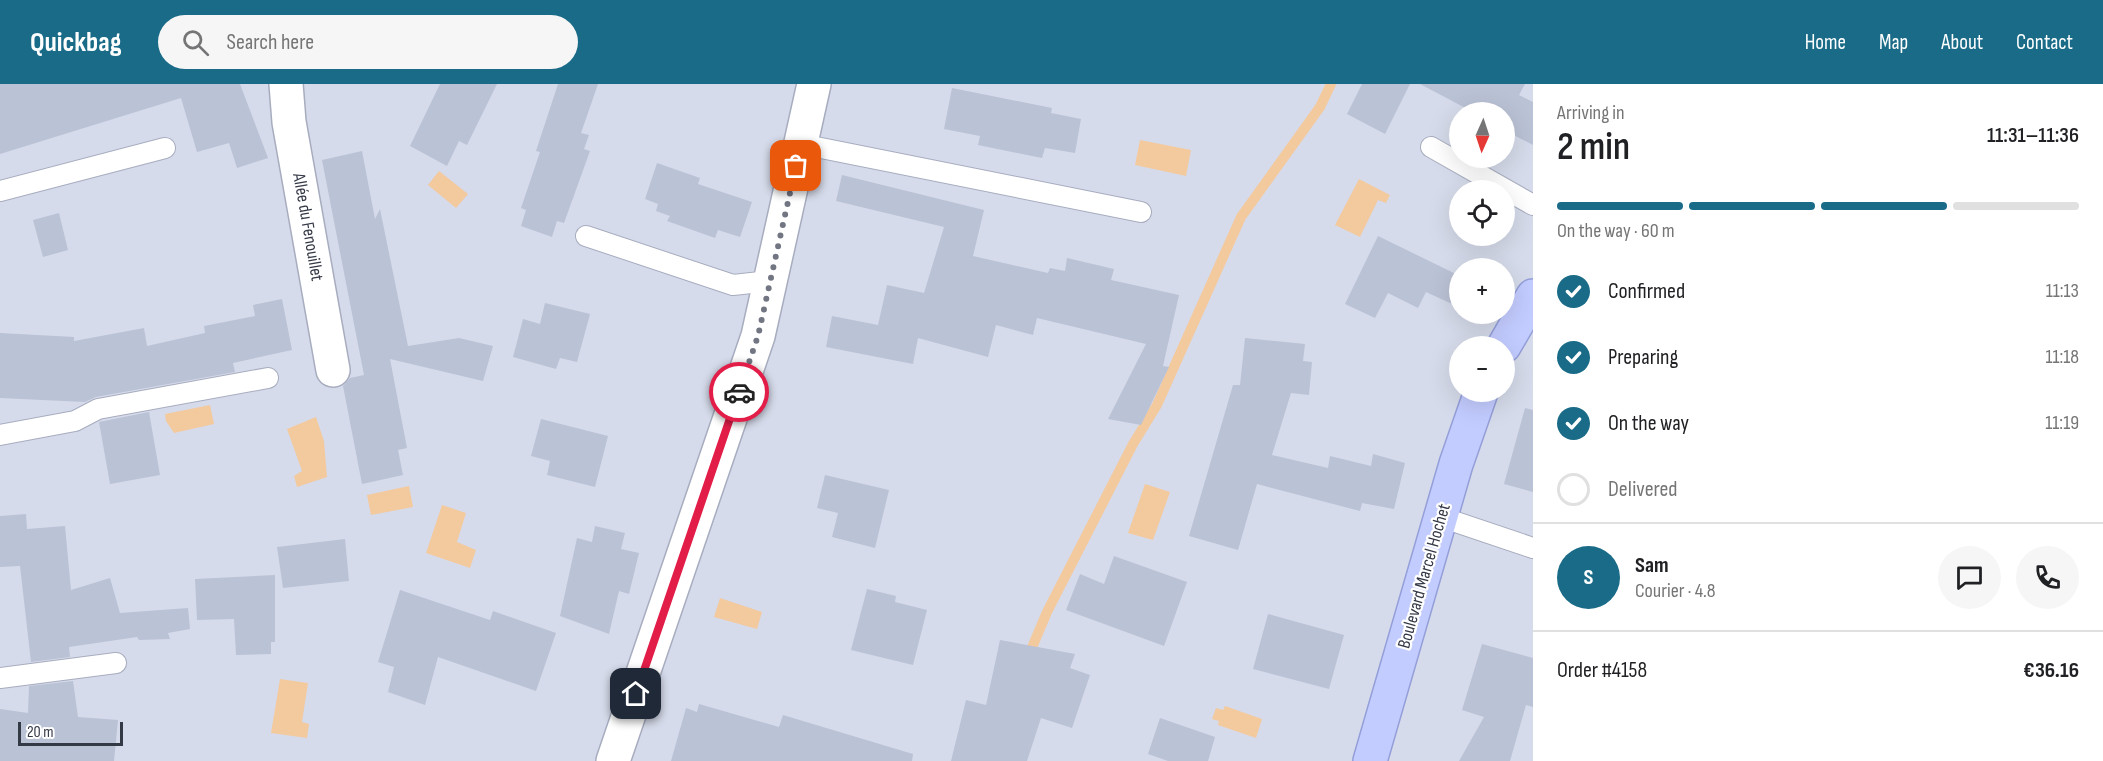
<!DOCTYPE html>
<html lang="en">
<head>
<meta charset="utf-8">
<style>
	body { margin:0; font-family:"Sofia Sans Condensed",sans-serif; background:#f6f6f6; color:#202124; height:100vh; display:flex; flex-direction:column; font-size:22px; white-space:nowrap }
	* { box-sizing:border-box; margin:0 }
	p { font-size:20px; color:#757577 }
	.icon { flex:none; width:33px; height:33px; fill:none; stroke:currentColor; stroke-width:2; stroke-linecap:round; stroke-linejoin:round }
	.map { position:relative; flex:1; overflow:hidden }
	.details { display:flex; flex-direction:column; background:#fff; width:570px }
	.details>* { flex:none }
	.needle { width:39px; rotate:183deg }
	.fabs { position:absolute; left:1449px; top:18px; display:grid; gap:12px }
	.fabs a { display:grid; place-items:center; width:66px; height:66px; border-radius:50%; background:#fff; box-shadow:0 6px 24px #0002; font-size:30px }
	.scale { position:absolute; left:18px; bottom:15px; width:105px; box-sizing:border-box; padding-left:6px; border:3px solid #343946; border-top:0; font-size:16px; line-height:21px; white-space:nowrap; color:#343946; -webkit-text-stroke:4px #fff; paint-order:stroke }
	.pin { position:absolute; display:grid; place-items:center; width:51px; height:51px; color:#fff; margin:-26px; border-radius:12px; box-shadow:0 3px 9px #0006 }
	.courier { position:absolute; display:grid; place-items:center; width:60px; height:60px; margin:-30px; border:4px solid #e11d48; border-radius:50%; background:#fff; color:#222; box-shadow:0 2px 8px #0007 }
	.headline em { font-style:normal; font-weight:600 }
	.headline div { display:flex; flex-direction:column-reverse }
	.headline { display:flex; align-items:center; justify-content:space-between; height:102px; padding:0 24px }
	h1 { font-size:39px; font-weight:600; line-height:45px }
	.bar { display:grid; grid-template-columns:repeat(4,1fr); gap:9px 6px; align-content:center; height:72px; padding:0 24px }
	.bar i { height:8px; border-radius:4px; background:#e0e0e0 }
	.bar .selected { background:#196b87 }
	.bar p { grid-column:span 4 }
	.line { display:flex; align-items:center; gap:15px; padding:0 24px; border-top:2px solid #e0e0e0 }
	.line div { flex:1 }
	.round { display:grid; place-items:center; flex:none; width:63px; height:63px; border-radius:32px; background:#f6f6f6 }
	ol { padding:0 24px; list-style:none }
	li { display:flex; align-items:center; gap:18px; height:66px }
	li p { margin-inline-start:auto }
	li .icon { padding:6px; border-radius:50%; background:#196b87; color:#fff; stroke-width:4 }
	li:last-child { color:#757577 }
	li i { width:33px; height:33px; border:3px solid #e0e0e0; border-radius:50% }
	header { display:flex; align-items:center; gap:36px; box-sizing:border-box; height:84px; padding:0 30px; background:#196b87; color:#fff }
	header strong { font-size:28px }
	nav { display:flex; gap:33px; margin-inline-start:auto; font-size:21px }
	.search { width:420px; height:54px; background:#f6f6f6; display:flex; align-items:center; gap:15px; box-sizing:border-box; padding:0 21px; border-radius:33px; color:#757577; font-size:22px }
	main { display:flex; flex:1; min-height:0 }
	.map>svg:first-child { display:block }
	.residential { fill:#d6dbeb; fill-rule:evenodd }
	.water { fill:#f3c99e }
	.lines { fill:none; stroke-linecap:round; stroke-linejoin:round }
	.stream { stroke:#f3c99e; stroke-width:10 }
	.building { fill:#bac2d5 }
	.lane-casing { stroke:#a7adbf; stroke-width:22 }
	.street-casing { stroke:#a7adbf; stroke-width:36 }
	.secondary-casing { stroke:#949fd9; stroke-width:36 }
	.lane { stroke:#fff; stroke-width:20 }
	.street { stroke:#fff; stroke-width:33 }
	.secondary { stroke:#c3ccff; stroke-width:33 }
	.done { stroke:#727683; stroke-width:6; stroke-dasharray:0 10.8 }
	.route { stroke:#e11d48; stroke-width:8 }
	.labels { text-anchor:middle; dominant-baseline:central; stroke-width:4.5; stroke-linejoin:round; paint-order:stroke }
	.street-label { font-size:18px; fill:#343946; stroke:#fff }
</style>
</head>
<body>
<header>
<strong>Quickbag</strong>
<div class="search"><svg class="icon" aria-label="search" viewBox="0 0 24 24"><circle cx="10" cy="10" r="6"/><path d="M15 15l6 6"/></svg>Search here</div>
<nav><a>Home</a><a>Map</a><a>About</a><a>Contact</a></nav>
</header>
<main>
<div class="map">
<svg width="1533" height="677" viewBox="0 0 1533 677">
	<rect width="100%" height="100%" fill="#e5e8f3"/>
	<!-- residential -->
	<path class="residential" d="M0 0H1533V677H0ZM1460 28H1504V74H1460ZM1460 106H1504V152H1460ZM1460 184H1504V230H1460ZM1460 262H1504V308H1460Z"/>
	<!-- water -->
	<g class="water">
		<path d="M1140 56 1191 66 1186 92 1135 81Z"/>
		<path d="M439 87 468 110 456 124 428 101Z"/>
		<path d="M1359 95 1390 111 1386 119 1378 116 1360 153 1335 141Z"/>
		<path d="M210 321 214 340 174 349 166 337 165 330Z"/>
		<path d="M316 333 324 357 327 393 297 403 294 392 302 387 287 345Z"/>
		<path d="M1145 400 1170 408 1153 456 1128 449Z"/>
		<path d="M409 402 413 423 371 431 367 411Z"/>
		<path d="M442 421 466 429 457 458 476 466 470 484 426 469Z"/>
		<path d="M720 514 762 528 757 545 714 533Z"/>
		<path d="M280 595 308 599 302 638 309 640 307 654 271 649Z"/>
		<path d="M1225 622 1262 635 1256 654 1218 641 1219 637 1212 635 1216 624 1223 626Z"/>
	</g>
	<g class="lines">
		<!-- stream -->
		<path class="stream" d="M1028 573 1047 528 1133 360 1157 321 1241 133 1320 23 1331 0"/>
	</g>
	<!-- building -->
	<g class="building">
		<path d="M0 0H240L268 74 237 84 229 59 197 68 181 14 0 70Z"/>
		<path d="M440 0H497L467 61 459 57 447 82 410 62Z"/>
		<path d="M558 0H598L581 49 589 51 584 65 590 67 564 139 557 137 552 153 521 142 526 126 521 124 540 68 536 67Z"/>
		<path d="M1362 0H1410L1385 50 1347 30Z"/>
		<path d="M1420 0H1525L1519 11 1533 18V61L1504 46V28H1473Z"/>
		<path d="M952 4 1052 24 1051 29 1081 35 1075 69 1045 64 1042 74 978 61 980 52 944 45Z"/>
		<path d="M362 67 375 135 380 125 408 262 459 254 493 262 483 297 390 275 407 364 398 366 403 391 362 400 343 302 350 294 364 291 322 76Z"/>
		<path d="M657 79 700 94 698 100 752 118 740 153 718 146 715 154 667 137 670 132 656 127 658 120 645 115Z"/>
		<path d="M842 91 984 126 973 172 1048 189 1050 184 1065 187 1067 174 1114 185 1111 196 1179 211 1163 282 1169 283 1141 341 1108 335 1146 260 1037 234 1033 251 996 241 988 273 918 254 913 280 826 263 832 232 878 241 887 201 924 209 944 143 836 117Z"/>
		<path d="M59 129 68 166 43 173 33 136Z"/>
		<path d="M1378 152 1460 192V204L1452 220 1426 208 1418 224 1388 209 1375 234 1345 220Z"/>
		<path d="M282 215 292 266 233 279 235 288 96 313 85 318 0 314V249L74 253V257L144 244 147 262 205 249 204 242 255 232 253 221Z"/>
		<path d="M545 219 590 230 577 278 560 274 556 285 513 273 523 235 540 240Z"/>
		<path d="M1245 254 1305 260 1303 277 1312 278 1309 311 1291 309 1272 371 1328 384 1330 372 1371 382 1373 370 1405 379 1394 425 1362 419 1360 427 1257 400 1238 466 1189 452 1233 301H1240Z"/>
		<path d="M1525 324 1533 326V408L1504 400Z"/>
		<path d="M149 328 160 391 110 400 99 338Z"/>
		<path d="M541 335 608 352 595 403 547 391 550 377 531 372Z"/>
		<path d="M825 391 889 406 875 464 832 453 838 429 817 424Z"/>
		<path d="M26 430 27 445 65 442 71 506 110 494 120 529 188 524 190 545 168 549 170 555 139 556 137 553 69 563 70 573 31 578 20 482 0 483V432Z"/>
		<path d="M595 442 625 449 621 465 639 469 629 510 619 507 609 550 560 532 577 454 592 458Z"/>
		<path d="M345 455 349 497 283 504 277 463Z"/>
		<path d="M1114 472 1187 498 1164 562 1066 526 1080 490 1104 500Z"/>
		<path d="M275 491V558H271V570L236 571 234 535 197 536 195 495Z"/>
		<path d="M867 505 896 512 895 518 927 526 913 581 851 566Z"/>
		<path d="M400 506 490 536 493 527 556 549 536 607 438 573 425 621 388 608 394 583 378 578Z"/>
		<path d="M1268 530 1344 551 1329 605 1253 585Z"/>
		<path d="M1000 556 1075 570 1070 584 1090 591 1072 644 1041 634 1027 677H951L966 616 986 621Z"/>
		<path d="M1482 560 1533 574V623L1526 621 1510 677H1459L1484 633 1462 626Z"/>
		<path d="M73 597 78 633 118 636 114 677H0V625L28 629 29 602Z"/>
		<path d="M699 620 779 643 783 631 913 670 912 677H671L686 624 697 628Z"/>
		<path d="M1160 634 1215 653 1208 677H1168L1148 670Z"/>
	</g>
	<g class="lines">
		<!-- lane casing -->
		<g class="lane-casing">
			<g id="lane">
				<path d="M801 60 1141 128"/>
				<path d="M1431 63 1533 121"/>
				<path d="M0 107 165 64"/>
				<path d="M586 152 733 201 770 197"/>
				<path d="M0 351 75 337 98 325 268 294"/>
				<path d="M1441 433 1533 464"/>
				<path d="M0 594 116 579"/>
			</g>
		</g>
		<!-- street casing -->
		<g class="street-casing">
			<g id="street">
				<path d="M286 0 289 38 333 286"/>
				<path d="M613 677 758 252 814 0"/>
			</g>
		</g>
		<!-- secondary casing -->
		<g class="secondary-casing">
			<g id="secondary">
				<path d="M1504 262 1533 212"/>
				<path d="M1370 677 1456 380 1481 308"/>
			</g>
		</g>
		<!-- lane -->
		<use href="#lane" class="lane"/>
		<!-- street -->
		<use href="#street" class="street"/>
		<!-- secondary -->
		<use href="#secondary" class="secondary"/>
	</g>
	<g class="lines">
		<!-- done -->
		<path class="done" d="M739 308 758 252 796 82"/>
		<!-- route -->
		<path class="route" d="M636 610 739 308"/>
	</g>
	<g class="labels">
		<!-- street labels -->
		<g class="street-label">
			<text transform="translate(308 143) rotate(80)">Allée du Fenouillet</text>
			<text transform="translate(1424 492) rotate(-74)">Boulevard Marcel Hochet</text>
		</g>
	</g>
</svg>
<div class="fabs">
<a><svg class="needle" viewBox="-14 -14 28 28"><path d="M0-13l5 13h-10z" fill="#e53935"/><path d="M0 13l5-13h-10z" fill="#757577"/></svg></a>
<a><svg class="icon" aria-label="locate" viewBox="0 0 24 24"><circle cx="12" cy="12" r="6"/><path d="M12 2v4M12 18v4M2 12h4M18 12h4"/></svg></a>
<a>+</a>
<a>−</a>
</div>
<div class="scale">20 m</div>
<div class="pin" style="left:796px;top:82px;background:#ea580c"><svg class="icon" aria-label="bag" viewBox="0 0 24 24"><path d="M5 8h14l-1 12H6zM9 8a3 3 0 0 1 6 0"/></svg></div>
<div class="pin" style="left:636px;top:610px;background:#1f2937"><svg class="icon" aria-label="home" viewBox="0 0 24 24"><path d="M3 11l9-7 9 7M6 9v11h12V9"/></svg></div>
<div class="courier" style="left:739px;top:308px"><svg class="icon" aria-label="car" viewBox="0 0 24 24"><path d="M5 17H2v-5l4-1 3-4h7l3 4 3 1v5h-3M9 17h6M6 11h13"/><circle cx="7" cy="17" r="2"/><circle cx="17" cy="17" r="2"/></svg></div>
</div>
<section class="details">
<div class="headline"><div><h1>2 min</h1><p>Arriving in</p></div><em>11:31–11:36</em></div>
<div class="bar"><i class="selected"></i><i class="selected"></i><i class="selected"></i><i></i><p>On the way · 60 m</p></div>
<ol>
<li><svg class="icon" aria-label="check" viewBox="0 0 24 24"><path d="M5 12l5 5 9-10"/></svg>Confirmed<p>11:13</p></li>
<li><svg class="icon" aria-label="check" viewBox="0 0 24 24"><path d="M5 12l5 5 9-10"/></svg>Preparing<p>11:18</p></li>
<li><svg class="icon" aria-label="check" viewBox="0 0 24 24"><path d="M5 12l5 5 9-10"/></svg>On the way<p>11:19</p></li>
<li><i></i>Delivered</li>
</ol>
<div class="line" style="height:108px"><b class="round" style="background:#196b87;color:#fff">S</b><div><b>Sam</b><p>Courier · 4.8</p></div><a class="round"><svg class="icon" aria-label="chat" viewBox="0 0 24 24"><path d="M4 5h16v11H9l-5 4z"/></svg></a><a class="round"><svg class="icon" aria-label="phone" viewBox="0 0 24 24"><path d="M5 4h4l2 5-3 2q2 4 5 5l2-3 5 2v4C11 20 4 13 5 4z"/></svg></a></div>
<div class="line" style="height:78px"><div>Order #4158</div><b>€36.16</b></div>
</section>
</main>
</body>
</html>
